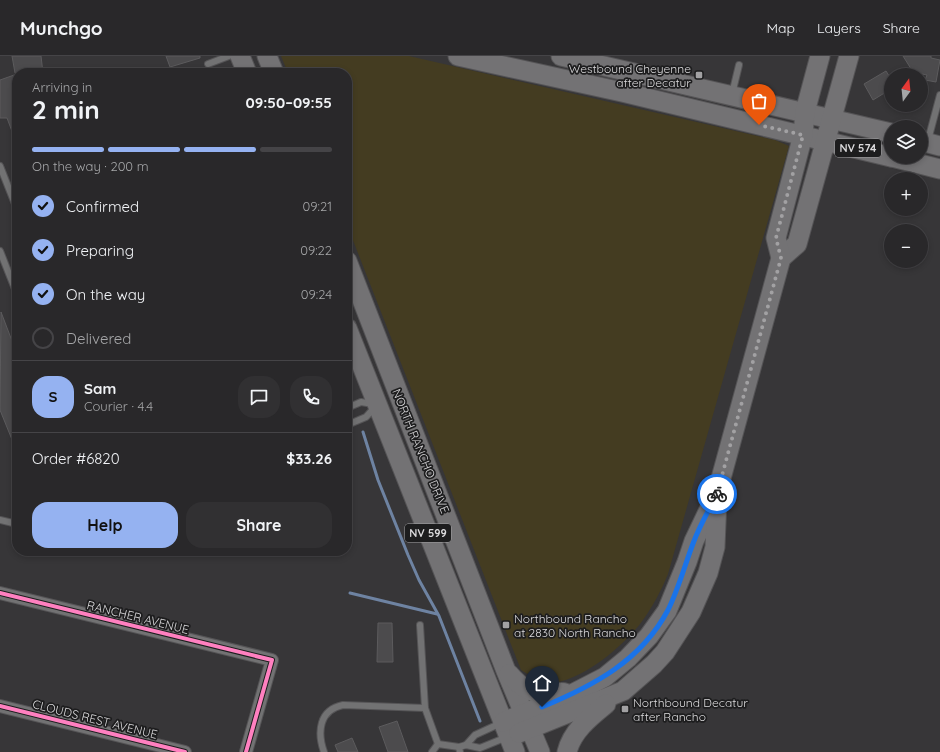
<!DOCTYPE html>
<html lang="en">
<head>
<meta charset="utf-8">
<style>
	body { margin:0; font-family:Quicksand,sans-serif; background:#313032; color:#f1f3f6; height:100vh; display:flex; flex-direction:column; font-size:15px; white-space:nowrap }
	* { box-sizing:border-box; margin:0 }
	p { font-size:13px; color:#a5a6a8 }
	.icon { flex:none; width:22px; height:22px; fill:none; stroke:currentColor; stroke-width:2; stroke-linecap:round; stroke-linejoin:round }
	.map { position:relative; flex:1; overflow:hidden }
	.sheet { position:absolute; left:12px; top:12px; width:340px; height:488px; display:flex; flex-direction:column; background:#29282a; border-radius:16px; box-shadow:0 2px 6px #0003,0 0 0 1px #454447 }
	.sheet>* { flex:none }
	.needle { width:26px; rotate:15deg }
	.tools { position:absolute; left:884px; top:12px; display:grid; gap:8px }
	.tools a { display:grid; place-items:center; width:44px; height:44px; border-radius:50%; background:#29282a; box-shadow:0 2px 6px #0003,0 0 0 1px #454447; font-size:20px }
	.pin { position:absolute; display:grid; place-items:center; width:34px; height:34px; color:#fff; margin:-41px -17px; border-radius:50% 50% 50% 0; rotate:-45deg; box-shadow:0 0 4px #0007 }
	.pin .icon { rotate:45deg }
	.courier { position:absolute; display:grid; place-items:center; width:40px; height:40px; margin:-20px; border:3px solid #1a73e8; border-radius:50%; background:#fff; color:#222; box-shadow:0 1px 5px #0007 }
	.head em { font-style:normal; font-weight:800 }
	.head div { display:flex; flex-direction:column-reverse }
	.head { display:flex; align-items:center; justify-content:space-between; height:68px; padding:0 20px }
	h1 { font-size:26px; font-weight:800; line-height:30px }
	.bar { display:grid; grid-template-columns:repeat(4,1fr); gap:6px 4px; align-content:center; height:48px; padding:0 20px }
	.bar i { height:5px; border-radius:3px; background:#454447 }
	.bar .selected { background:#95b2f1 }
	.bar p { grid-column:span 4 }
	.line { display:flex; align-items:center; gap:10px; padding:0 20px; border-top:1px solid #454447 }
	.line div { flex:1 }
	.round { display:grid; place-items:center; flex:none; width:42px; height:42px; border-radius:16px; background:#313032 }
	ol { padding:0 20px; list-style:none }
	li { display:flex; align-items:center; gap:12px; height:44px }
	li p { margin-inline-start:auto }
	li .icon { padding:4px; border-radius:50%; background:#95b2f1; color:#111; stroke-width:4 }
	li:last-child { color:#a5a6a8 }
	li i { width:22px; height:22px; border:2px solid #454447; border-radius:50% }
	.button { display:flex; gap:8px; margin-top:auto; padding:8px 20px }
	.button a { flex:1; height:46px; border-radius:16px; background:#95b2f1; color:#111; font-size:16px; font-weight:800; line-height:46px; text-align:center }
	.button a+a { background:#313032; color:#f1f3f6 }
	header { display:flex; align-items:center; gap:24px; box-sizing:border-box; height:56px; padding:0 20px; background:#29282a; border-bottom:1px solid #454447 }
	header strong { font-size:19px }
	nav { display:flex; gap:22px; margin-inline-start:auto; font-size:14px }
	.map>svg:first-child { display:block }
	.sand { fill:#443c21 }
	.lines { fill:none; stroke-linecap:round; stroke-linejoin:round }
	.stream { stroke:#6e83a2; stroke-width:3 }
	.building { fill:#4c4b4d; stroke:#5c5b5d }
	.service-casing { stroke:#555456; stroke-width:8 }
	.minor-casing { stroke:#555456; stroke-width:14 }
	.primary-casing { stroke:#555456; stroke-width:21 }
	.service { stroke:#727273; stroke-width:6 }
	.minor { stroke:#727273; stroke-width:12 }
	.primary { stroke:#737274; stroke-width:19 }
	.cycleway-casing { stroke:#1d1d1e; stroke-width:6 }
	.cycleway { stroke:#ff80c0; stroke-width:4 }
	.done { stroke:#a2a1a3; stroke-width:4; stroke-dasharray:0 7.2 }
	.route { stroke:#1a73e8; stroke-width:5 }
	.poi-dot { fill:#a2a1a3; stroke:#1d1d1e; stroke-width:1.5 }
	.labels { text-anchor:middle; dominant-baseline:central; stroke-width:3.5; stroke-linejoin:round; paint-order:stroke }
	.shield { fill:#1d1d1e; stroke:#a3a2a4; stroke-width:1 }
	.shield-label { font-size:11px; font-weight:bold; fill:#dcdbdd }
	.poi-label { font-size:12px; fill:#dcdbdd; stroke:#1d1d1e; text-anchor:start }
	.street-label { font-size:12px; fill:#dcdbdd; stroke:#1d1d1e }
</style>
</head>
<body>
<header>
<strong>Munchgo</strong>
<nav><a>Map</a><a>Layers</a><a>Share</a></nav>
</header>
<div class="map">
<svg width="940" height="696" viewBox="0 0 940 696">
	<rect width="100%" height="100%" fill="#373638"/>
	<!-- sand -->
	<path class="sand" d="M281 0H409L775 84 789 90 668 518C661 535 653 550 643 564 624 590 579 629 545 627 538 626 528 618 521 614L347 169V17H288Z"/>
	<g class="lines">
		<!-- stream -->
		<g class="stream">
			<path d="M363 376 378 424 408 499 419 524 439 560 480 665"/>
			<path d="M350 537 437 558"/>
		</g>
	</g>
	<!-- building -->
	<g class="building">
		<path d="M12 0H41L43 17H15Z"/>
		<path d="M166 0H200V2L170 11Z"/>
		<path d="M903 0H931V2L940 4 936 26 925 24 927 19 913 16Z"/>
		<path d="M886 15 891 23V33L873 44 864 28Z"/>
		<path d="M17 18V86H16L7 62H0V24Z"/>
		<path d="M1 256 17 298V396L0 354Z"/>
		<path d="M378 567H392L393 606H377Z"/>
		<path d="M397 665 408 696H388L379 671Z"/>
		<path d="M352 682 358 696H338L335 689Z"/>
	</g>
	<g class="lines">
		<!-- service casing -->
		<g class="service-casing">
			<g id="service">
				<path d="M208 8 229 0"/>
				<path d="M732 38 739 9"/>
				<path d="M928 84 940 39"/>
				<path d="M0 110 17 153"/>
				<path d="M0 195 17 238"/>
				<path d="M347 352 361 346 373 348"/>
				<path d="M347 369 366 361 375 351"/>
				<path d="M0 464 17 468"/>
				<path d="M420 569 425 652"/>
				<path d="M466 689 475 679 501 667"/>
				<path d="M324 696C317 676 319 654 343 649L425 652 438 688"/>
				<path d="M432 696 438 688 459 691"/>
				<path d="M460 696 459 691 466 689 480 692 507 681"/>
			</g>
		</g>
		<!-- minor casing -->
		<g class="minor-casing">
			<g id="minor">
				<path d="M0 537 272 604 246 696"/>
				<path d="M0 650 185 696"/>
			</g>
		</g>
		<!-- primary casing -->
		<g class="primary-casing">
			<g id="primary">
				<path d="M240 0 247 17"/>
				<path d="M267 0 274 17"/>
				<path d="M458 0 622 36 891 101"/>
				<path d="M561 0 891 77"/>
				<path d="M921 85 940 90"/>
				<path d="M892 101 940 113"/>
				<path d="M781 202 797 188 849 0"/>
				<path d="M347 205 506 615 540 696"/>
				<path d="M347 272 515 696"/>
				<path d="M509 618C520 631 532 639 550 638 555 638 560 635 565 637"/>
				<path d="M503 666 572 638 605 621 628 602 649 580 667 555 687 506 694 485 717 437 781 202 776 182 803 79 805 56 820 0"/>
				<path d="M519 677 623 635 654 608 665 596 691 556 708 517 715 491 717 443"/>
				<path d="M567 696C572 675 590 661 606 648"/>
			</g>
		</g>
		<!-- service -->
		<use href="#service" class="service"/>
		<!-- minor -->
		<use href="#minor" class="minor"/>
		<!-- primary -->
		<use href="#primary" class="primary"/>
		<!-- cycleway casing -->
		<g class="cycleway-casing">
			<g id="cycleway">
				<path d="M0 537 272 604 246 696"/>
				<path d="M0 650 185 696"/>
			</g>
		</g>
		<!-- cycleway -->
		<use href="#cycleway" class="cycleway"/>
	</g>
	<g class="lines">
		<!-- done -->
		<path class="done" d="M717 438 781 202 776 182 803 79 759 69"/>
		<!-- route -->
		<path class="route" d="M542 651C593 630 641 605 668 554 679 532 685 508 694 485 700 469 709 454 717 438"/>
	</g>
	<!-- markers -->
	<g class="poi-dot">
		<rect x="695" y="15" width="8" height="8" rx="2"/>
		<rect x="502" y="565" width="8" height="8" rx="2"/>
		<rect x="621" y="649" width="8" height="8" rx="2"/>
	</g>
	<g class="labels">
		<!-- shield labels -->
		<g class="shield">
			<rect x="835" y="83" width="46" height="18" rx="3"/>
			<rect x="405" y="468" width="46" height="18" rx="3"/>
		</g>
		<g class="shield-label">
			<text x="858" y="92">NV 574</text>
			<text x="428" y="477">NV 599</text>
		</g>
		<!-- poi labels -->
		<g class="poi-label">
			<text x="691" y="12" text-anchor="end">Westbound Cheyenne<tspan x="691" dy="14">after Decatur</tspan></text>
			<text x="514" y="562">Northbound Rancho<tspan x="514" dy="14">at 2830 North Rancho</tspan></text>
			<text x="633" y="646">Northbound Decatur<tspan x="633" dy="14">after Rancho</tspan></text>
		</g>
		<!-- street labels -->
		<g class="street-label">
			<text transform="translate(421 395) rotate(68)">NORTH RANCHO DRIVE</text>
			<text transform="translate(138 561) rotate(14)">RANCHER AVENUE</text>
			<text transform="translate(95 663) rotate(14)">CLOUDS REST AVENUE</text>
		</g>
	</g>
</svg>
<div class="tools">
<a><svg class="needle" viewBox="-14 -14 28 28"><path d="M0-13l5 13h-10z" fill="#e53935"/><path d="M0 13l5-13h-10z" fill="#a5a6a8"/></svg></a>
<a><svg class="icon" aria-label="layers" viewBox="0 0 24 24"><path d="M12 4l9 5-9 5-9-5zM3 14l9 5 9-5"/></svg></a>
<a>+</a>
<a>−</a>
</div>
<div class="pin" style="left:759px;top:69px;background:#ea580c"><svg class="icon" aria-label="bag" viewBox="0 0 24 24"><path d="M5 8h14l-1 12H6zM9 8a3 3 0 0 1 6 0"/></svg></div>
<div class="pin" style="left:542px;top:651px;background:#1f2937"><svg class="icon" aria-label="home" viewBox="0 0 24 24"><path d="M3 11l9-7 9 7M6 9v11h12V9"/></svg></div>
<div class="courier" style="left:717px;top:438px"><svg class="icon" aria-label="bike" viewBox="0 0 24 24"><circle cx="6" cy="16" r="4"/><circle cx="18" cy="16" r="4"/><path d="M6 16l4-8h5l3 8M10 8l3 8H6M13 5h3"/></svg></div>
<section class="sheet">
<div class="head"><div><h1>2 min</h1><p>Arriving in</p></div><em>09:50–09:55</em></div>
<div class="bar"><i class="selected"></i><i class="selected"></i><i class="selected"></i><i></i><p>On the way · 200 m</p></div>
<ol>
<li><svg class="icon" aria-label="check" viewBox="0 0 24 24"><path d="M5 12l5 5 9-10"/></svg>Confirmed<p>09:21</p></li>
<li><svg class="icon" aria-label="check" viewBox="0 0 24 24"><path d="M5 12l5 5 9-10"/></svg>Preparing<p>09:22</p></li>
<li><svg class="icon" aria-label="check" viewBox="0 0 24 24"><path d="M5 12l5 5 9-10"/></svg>On the way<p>09:24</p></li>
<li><i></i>Delivered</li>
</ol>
<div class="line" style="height:72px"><b class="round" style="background:#95b2f1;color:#111">S</b><div><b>Sam</b><p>Courier · 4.4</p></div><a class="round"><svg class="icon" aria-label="chat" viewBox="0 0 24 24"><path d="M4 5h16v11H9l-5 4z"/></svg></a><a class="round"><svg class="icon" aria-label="phone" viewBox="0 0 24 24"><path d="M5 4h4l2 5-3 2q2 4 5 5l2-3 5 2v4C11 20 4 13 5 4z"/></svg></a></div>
<div class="line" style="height:52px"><div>Order #6820</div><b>$33.26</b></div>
<div class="button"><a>Help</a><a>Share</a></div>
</section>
</div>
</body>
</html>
